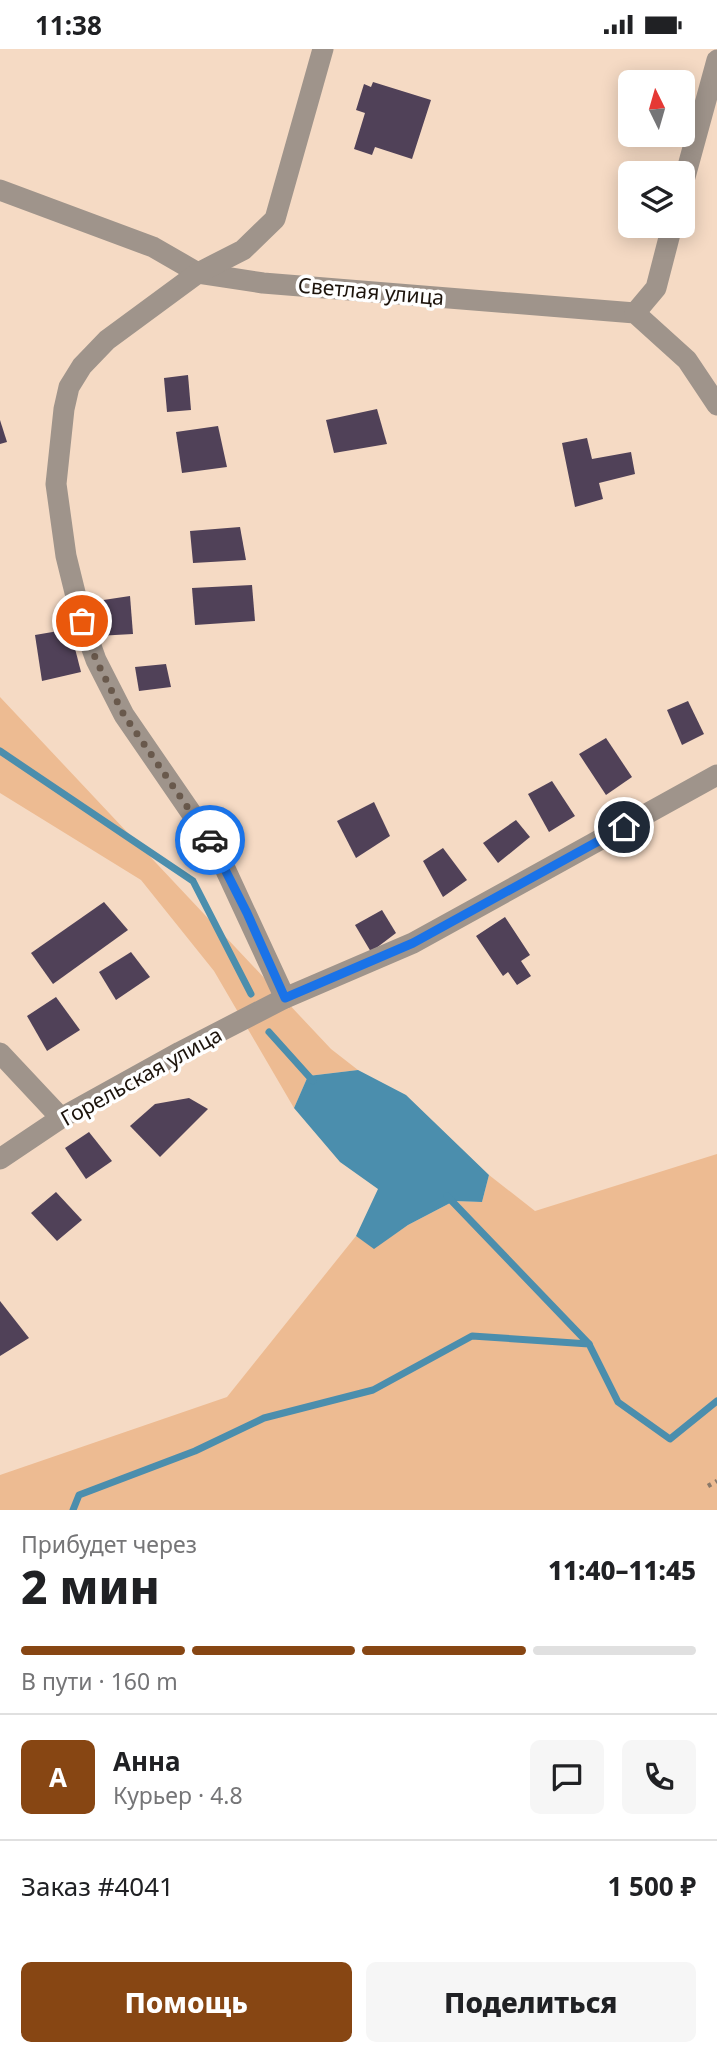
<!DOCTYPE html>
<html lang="ru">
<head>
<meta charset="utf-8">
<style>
	body { margin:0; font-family:"Noto Sans",sans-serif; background:#f6f6f6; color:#202124; height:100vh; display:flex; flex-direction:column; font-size:26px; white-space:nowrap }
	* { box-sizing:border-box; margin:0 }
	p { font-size:23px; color:#757577 }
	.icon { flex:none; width:38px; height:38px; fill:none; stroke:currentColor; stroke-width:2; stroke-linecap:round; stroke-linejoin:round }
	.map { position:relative; height:1461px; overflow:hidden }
	.panel { display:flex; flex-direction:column; background:#fff; flex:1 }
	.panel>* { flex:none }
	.needle { width:46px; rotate:355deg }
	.tools { position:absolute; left:618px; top:21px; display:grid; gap:14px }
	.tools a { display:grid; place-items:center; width:77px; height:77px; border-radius:10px; background:#fff; box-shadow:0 4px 18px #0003; font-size:35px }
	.pin { position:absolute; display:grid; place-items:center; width:60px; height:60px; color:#fff; margin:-30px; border:4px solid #fff; border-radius:50%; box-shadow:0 2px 7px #0007 }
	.courier { position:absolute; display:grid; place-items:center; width:70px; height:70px; margin:-35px; border:5px solid #1a73e8; border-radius:50%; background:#fff; color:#222; box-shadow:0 2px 9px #0007 }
	.head em { font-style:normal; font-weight:800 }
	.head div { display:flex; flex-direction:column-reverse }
	.head { display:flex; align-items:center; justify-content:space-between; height:119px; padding:0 21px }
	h1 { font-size:46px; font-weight:800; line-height:52px }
	.bar { display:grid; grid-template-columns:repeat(4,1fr); gap:10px 7px; align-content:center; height:84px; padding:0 21px }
	.bar i { height:9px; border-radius:5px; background:#e0e0e0 }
	.bar .current { background:#874613 }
	.bar p { grid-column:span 4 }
	.line { display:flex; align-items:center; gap:18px; padding:0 21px; border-top:2px solid #e0e0e0 }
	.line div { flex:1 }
	.round { display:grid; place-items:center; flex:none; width:74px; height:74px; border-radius:10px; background:#f6f6f6 }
	.action { display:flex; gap:14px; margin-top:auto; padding:14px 21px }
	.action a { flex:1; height:80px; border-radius:10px; background:#874613; color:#fff; font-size:28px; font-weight:800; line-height:80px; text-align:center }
	.action a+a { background:#f6f6f6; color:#202124 }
	.status { display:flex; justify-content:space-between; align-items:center; height:49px; padding:0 35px; background:#fff; direction:ltr }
	.status svg { height:19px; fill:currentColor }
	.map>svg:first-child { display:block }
	.green { fill:#edbb92 }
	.water { fill:#4b8ead }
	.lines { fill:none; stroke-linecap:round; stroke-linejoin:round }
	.stream { stroke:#4b8ead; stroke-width:7 }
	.building { fill:#504158 }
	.path { stroke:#8a7869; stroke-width:4.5; stroke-dasharray:3.5 5; stroke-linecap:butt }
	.minor { stroke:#9f948b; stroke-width:21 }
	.done { stroke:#69594c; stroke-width:7; stroke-dasharray:0 12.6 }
	.route { stroke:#1a73e8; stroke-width:9 }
	.labels { text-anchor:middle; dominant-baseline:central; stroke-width:7; stroke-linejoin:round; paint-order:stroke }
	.street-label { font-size:21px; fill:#1d140c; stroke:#fff }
</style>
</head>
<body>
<div class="status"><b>11:38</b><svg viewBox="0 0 49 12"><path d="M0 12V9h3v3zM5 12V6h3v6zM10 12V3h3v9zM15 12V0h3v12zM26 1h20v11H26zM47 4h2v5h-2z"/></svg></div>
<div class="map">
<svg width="717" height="1461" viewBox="0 0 717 1461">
	<rect width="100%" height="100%" fill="#f5dac4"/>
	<!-- green -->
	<g class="green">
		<path d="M0 648 331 1000 358 1021 308 1027 294 1059 214 922 141 831 0 744Z"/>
		<path d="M717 1105V1461H0V1426L227 1348 356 1187 374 1199 408 1176 454 1152 482 1153 489 1126 535 1162Z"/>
	</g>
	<!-- water -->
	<path class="water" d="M358 1021 406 1046 489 1126 482 1153 454 1152 408 1176 374 1200 356 1187 378 1140 340 1113 294 1059 308 1027Z"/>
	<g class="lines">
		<!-- stream -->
		<g class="stream">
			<path d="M0 702 193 832 251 945"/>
			<path d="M269 983 313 1032"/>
			<path d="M447 1147 589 1295"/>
			<path d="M73 1461 79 1446 195 1402 264 1369 373 1341 472 1287 589 1295 618 1353 670 1390 717 1352"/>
		</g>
	</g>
	<!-- building -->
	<g class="building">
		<path d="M373 33 431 51 412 110 375 98 372 106 354 100 365 64 356 61 364 35 371 38Z"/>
		<path d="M188 326 191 361 167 363 164 329Z"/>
		<path d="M377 360 387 395 334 404 326 371Z"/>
		<path d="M0 371 7 393 0 395Z"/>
		<path d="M218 377 227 418 182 424 176 383Z"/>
		<path d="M587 389 592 410 631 403 635 425 599 434 603 450 575 458 562 394Z"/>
		<path d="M240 478 246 511 193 514 190 482Z"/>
		<path d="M252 536 255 572 195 576 192 539Z"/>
		<path d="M130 547 133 585 97 587 90 553Z"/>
		<path d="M70 580 81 623 42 632 35 586Z"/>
		<path d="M166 615 171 638 139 642 135 618Z"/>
		<path d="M688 652 704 685 682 696 667 661Z"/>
		<path d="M606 689 632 728 606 746 579 705Z"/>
		<path d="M552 732 575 767 549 783 528 745Z"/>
		<path d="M374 753 390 787 356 809 337 772Z"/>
		<path d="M516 771 530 788 498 814 483 794Z"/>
		<path d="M443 799 467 831 443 848 423 812Z"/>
		<path d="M104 853 128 881 53 935 31 904Z"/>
		<path d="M382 861 396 884 371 903 355 876Z"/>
		<path d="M505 868 530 906 521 912 531 927 517 936 508 923 503 927 476 887Z"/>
		<path d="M131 903 150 928 116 951 99 923Z"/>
		<path d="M56 948 80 981 47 1002 27 967Z"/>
		<path d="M189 1049 208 1060 160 1108 130 1077 155 1055Z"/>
		<path d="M89 1083 112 1112 86 1130 65 1099Z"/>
		<path d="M56 1143 82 1171 57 1192 31 1164Z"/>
		<path d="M0 1252 29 1289 0 1307Z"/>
	</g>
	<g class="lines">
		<!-- path -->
		<path class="path" d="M708 1437 717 1432"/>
		<!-- minor -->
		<g class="minor">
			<path d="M682 139 717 11"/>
			<path d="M0 141 153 198 198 224 263 234 635 264 687 311 717 356"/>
			<path d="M635 264 656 239 672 177"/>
			<path d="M285 949 216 800 124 666 96 611 82 572 66 507 56 435 64 360 69 338 82 317 107 291 198 224 243 201 275 170 323 0"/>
			<path d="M0 1004 61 1069"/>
			<path d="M0 1110 61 1069 180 1003 285 949 413 894 717 726"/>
		</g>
	</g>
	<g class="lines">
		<!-- done -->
		<path class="done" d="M82 572 96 611 124 666 210 791"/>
		<!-- route -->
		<path class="route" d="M210 791 247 864 285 949 413 894 624 778"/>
	</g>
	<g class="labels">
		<!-- street labels -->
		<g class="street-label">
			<text transform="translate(371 242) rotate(5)">Светлая улица</text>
			<text transform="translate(141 1027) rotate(-29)">Горельская улица</text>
		</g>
	</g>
</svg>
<div class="tools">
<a><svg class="needle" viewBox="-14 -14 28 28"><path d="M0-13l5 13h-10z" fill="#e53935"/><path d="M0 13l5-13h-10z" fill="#757577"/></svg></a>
<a><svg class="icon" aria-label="layers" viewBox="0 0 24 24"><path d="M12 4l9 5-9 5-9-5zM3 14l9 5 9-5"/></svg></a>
</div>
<div class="pin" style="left:82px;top:572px;background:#ea580c"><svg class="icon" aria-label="bag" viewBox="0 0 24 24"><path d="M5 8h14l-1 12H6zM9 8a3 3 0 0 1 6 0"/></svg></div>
<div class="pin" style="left:624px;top:778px;background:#1f2937"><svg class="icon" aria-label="home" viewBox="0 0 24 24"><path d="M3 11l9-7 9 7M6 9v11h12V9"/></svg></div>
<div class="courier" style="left:210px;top:791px"><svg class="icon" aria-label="car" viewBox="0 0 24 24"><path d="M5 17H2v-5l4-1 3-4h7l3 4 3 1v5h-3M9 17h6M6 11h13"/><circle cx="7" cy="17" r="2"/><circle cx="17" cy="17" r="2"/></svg></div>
</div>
<section class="panel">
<div class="head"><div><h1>2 мин</h1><p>Прибудет через</p></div><em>11:40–11:45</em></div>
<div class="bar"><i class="current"></i><i class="current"></i><i class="current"></i><i></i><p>В пути · 160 m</p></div>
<div class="line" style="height:126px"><b class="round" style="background:#874613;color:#fff">А</b><div><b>Анна</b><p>Курьер · 4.8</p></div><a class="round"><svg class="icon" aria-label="chat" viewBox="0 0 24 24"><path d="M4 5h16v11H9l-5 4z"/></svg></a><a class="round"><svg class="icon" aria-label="phone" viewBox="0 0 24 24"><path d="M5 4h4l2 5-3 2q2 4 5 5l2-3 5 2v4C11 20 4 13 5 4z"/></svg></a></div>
<div class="line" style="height:91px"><div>Заказ #4041</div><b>1 500 ₽</b></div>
<div class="action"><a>Помощь</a><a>Поделиться</a></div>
</section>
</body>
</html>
